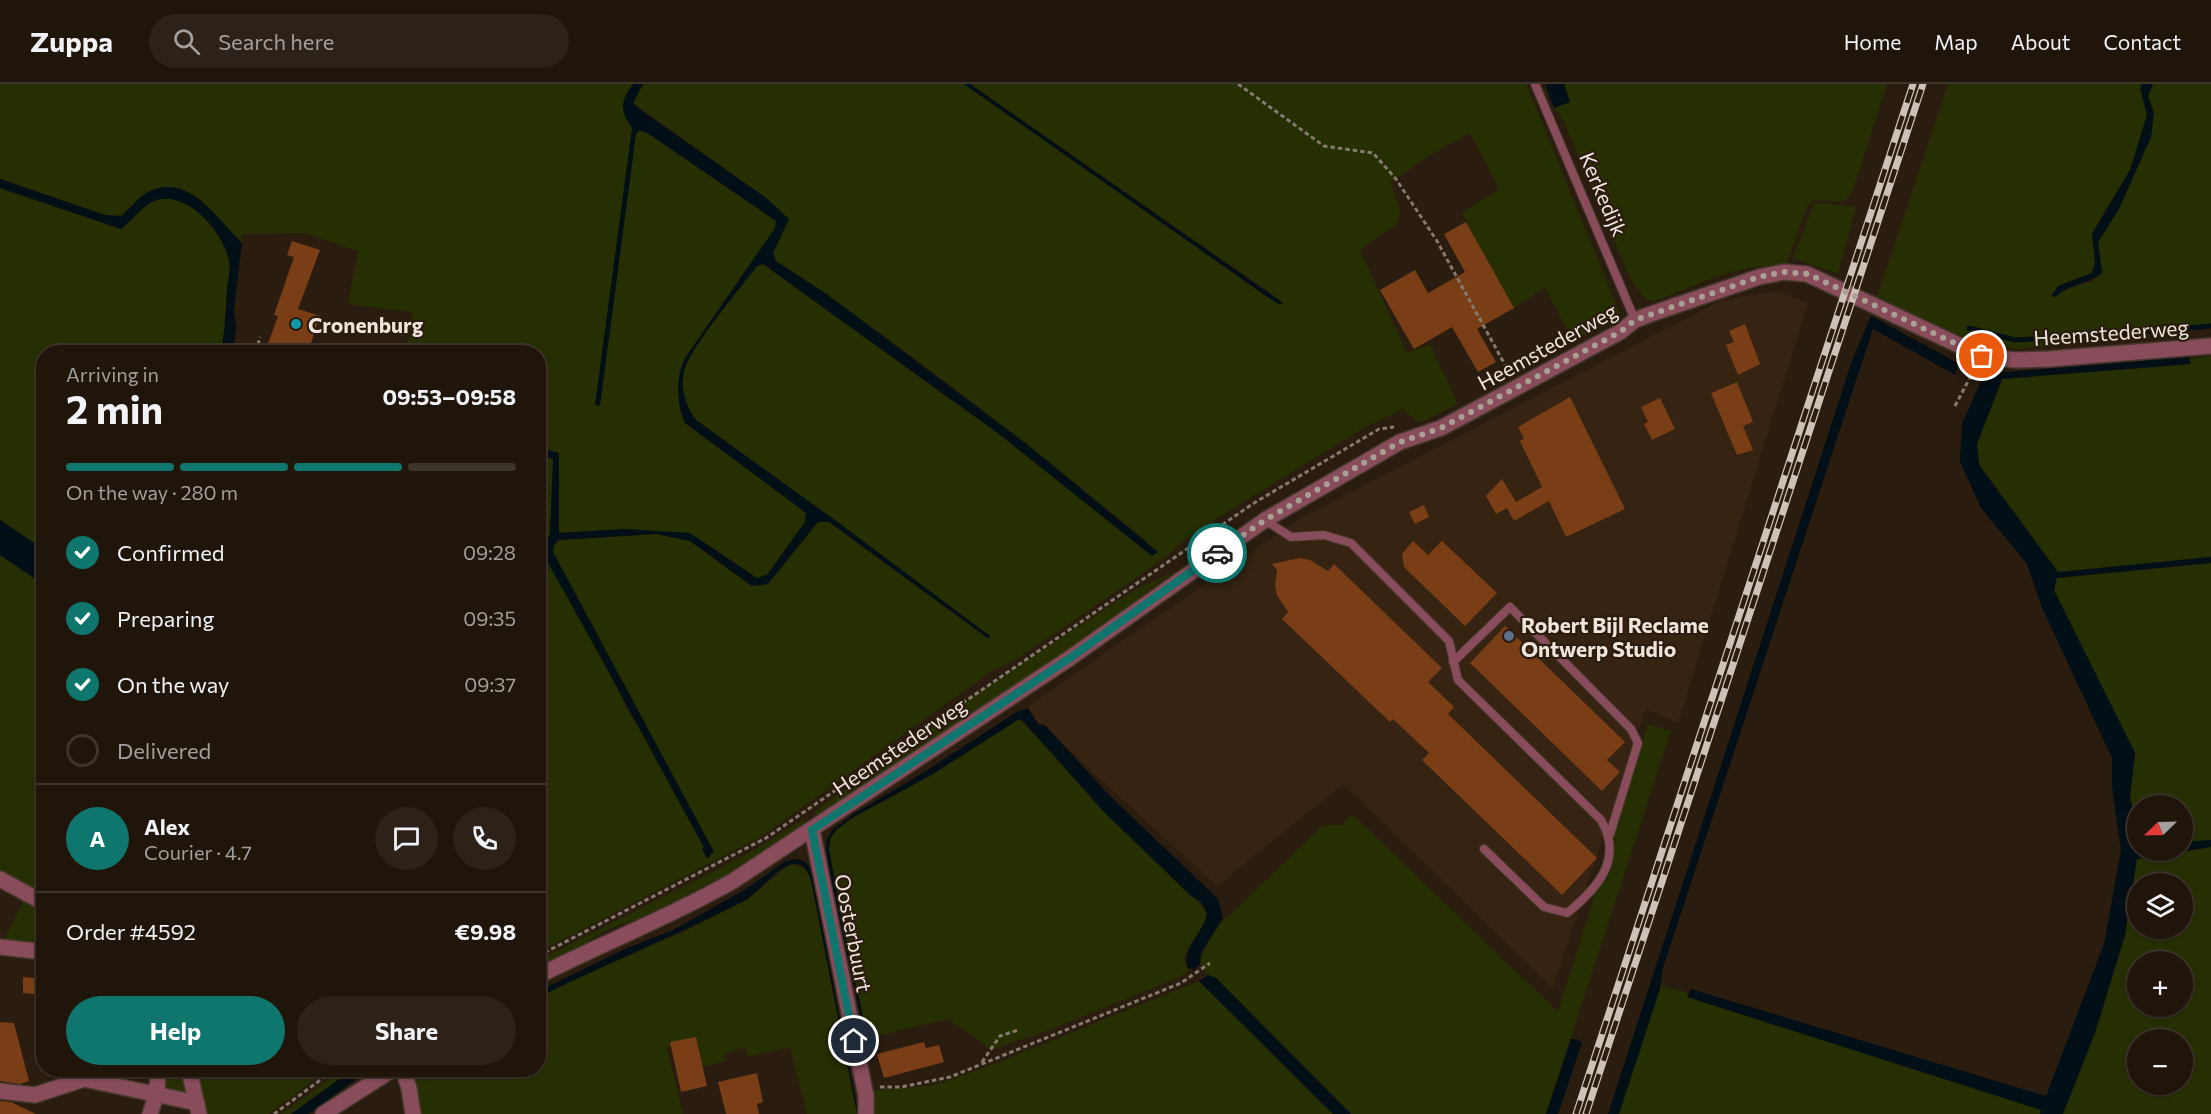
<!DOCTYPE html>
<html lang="en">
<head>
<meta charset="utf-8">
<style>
	body { margin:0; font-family:Commissioner,sans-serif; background:#2d2219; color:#f1f3f6; height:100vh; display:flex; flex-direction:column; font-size:22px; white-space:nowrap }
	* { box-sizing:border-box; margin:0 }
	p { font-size:20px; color:#a29f9d }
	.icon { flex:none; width:33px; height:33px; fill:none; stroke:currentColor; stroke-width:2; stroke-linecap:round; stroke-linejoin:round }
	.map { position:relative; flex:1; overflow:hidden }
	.sheet { position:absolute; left:36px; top:261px; width:510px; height:732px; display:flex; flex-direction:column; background:#20150b; border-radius:24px; box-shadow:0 2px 4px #0004,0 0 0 2px #3d342c }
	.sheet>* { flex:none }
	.needle { width:39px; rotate:247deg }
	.tools { position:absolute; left:2127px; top:711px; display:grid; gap:12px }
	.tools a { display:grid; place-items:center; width:66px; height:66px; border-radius:50%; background:#20150b; box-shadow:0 2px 4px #0004,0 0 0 2px #3d342c; font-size:30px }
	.pin { position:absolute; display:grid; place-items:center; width:51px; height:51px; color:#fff; margin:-26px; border:3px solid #fff; border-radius:50%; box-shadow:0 2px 6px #0007 }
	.courier { position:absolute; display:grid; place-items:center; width:60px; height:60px; margin:-30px; border:4px solid #0f766e; border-radius:50%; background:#fff; color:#222; box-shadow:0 2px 8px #0007 }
	.overview em { font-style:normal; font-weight:700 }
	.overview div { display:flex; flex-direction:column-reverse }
	.overview { display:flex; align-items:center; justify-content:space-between; height:102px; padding:0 30px }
	h1 { font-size:39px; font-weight:700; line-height:45px }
	.bar { display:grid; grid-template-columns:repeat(4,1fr); gap:9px 6px; align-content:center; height:72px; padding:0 30px }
	.bar i { height:8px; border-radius:4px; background:#3d342c }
	.bar .on { background:#0f766e }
	.bar p { grid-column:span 4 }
	.line { display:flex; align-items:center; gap:15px; padding:0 30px; border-top:2px solid #3d342c }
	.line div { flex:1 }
	.round { display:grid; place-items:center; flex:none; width:63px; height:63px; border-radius:32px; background:#2d2219 }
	ol { padding:0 30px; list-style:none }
	li { display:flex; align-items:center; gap:18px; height:66px }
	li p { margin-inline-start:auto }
	li .icon { padding:6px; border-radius:50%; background:#0f766e; color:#fff; stroke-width:4 }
	li:last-child { color:#a29f9d }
	li i { width:33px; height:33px; border:3px solid #3d342c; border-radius:50% }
	.action { display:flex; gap:12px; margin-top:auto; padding:12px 30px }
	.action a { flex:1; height:69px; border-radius:36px; background:#0f766e; color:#fff; font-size:24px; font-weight:700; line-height:69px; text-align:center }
	.action a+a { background:#2d2219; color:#f1f3f6 }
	header { display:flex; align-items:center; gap:36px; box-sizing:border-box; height:84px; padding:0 30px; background:#20150b; border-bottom:2px solid #3d342c }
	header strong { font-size:28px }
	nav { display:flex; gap:33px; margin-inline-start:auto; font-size:21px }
	.search { width:420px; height:54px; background:#2d2219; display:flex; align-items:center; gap:15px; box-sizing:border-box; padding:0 21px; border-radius:33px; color:#a29f9d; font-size:22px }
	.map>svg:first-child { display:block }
	.built { fill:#362311 }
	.green { fill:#262f02; fill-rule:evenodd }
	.water { fill:#030f16 }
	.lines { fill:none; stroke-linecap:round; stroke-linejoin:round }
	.stream { stroke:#030f16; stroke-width:5 }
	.building { fill:#793e16 }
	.lane-casing { stroke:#46382c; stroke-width:10 }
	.street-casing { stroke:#46382c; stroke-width:18 }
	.path { stroke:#867a6f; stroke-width:3; stroke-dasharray:4.5 3; stroke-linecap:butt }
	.lane { stroke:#884c5b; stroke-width:8 }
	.street { stroke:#884c5b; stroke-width:15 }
	.rail-casing { stroke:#cdc2b8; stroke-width:7 }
	.rail { stroke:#2a1c0f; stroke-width:4.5; stroke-dasharray:14; stroke-linecap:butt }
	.done { stroke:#aa9f94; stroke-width:6; stroke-dasharray:0 10.8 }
	.route { stroke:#0f766e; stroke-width:8 }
	.culture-dot { fill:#0f9aa8; stroke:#2a1c0f; stroke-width:2 }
	.service-dot { fill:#5c6f8a; stroke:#2a1c0f; stroke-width:2 }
	.labels { text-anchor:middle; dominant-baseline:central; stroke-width:4.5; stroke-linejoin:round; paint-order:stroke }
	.street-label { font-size:21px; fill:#efe5dc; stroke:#2a1c0f }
	.poi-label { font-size:21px; font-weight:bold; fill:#efe5dc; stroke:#2a1c0f; text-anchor:start }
</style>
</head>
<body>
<header>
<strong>Zuppa</strong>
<div class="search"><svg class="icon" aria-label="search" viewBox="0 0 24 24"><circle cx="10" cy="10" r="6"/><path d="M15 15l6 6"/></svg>Search here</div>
<nav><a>Home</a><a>Map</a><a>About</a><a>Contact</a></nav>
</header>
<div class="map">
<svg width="2211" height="1030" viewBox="0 0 2211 1030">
	<rect width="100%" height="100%" fill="#2a1c0f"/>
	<!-- built -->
	<path class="built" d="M1777 207 1808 219 1678 639 1646 625 1553 904 1343 700 1217 802 1024 625 1301 434 1722 216Z"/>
	<!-- green -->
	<g class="green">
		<path d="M0 0H633C617 24 622 28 636 50L639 46 649 50 776 137 775 144 679 286C678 303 677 323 685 339L797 422 806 429 805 438 767 491 757 494 690 449 625 445 558 449 559 369 539 364 538 268H392L409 259 412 228 348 220 358 167 304 149 241 150 242 159 198 113 149 108 121 132 105 131 0 95Z"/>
		<path d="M643 0H964L1269 214 1283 218 970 0H1526L1621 232 1573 257 1545 203 1511 226 1462 129 1499 105 1470 49 1432 70 1391 98 1400 127 1397 140 1360 166 1407 269 1430 260 1458 320 1419 339 1403 325 1362 345 1192 450 1158 479 1015 576 992 587 762 752 539 868V371L553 375 550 450 540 465 595 560 626 623 714 768 553 468 554 461 559 456 657 450 690 457 752 502 768 500 818 438H829L987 554 989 552 696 336C686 322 680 306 684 288 688 266 741 203 757 182L763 180 999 350 1152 471 1145 456C1025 359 905 262 776 177L773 170 789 135 766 114 633 19Z"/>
		<path d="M1564 0H1887L1852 109 1843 118 1814 116 1807 123 1786 182C1740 178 1695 202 1652 218L1645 214 1631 196 1561 31 1554 24 1570 18Z"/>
		<path d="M1948 0H2142L2140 4 2147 31 2130 86 2092 149 2095 178 2092 189 2058 202 2062 206 2091 198 2102 189 2098 158 2119 125 2151 53 2154 29 2148 12 2153 0H2211V241L2020 265C1969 263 1922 235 1877 212Z"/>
		<path d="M0 104 121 145C133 136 143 120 157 116 188 107 223 148 229 176 231 184 228 195 227 204 226 226 225 246 221 268H44L43 465 0 436Z"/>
		<path d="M1820 119 1856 123 1838 190 1793 174 1814 120Z"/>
		<path d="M2211 272V473L2058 488 1979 380 1977 360 2002 295 2190 280 2189 275Z"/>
		<path d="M0 471 43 500V814L0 791Z"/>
		<path d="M2211 479V756L2183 758 2182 722H2138L2137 753 2130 712 2135 669 2054 507 2057 494Z"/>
		<path d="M1175 487 1038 590 815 735 814 733 816 727 822 722 998 595 1136 505Z"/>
		<path d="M1019 635 1206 826C1210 846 1183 860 1185 877 1186 881 1188 884 1188 887L1182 892 1052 945 991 966 949 935 868 954 846 857 829 765 830 755 836 746 852 734 933 690Z"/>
		<path d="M1648 640 1671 647 1546 1030H1351L1216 894C1191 885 1202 868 1212 852 1218 844 1221 835 1230 831L1323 741H1343L1352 730 1558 928Z"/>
		<path d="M804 735 805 741 729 792 658 829 611 844 589 857 576 868 539 887V876L751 768Z"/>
		<path d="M2211 763V1030H2063L2095 949 2125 851 2136 775ZM2138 800H2182V844H2138ZM2138 878H2182V922H2138ZM2138 956H2182V1000H2138Z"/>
		<path d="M789 781C804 781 806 783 811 796L857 1030H807L790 963 747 973 745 963 724 970 726 977 698 984 691 957 667 964 683 1030H419L414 997 415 986H538L539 913 626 871 684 848 748 815Z"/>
		<path d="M25 814 43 824V861L3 858Z"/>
		<path d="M1199 897 1333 1030H872L869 1007 935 1001 1002 977Z"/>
		<path d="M1660 901 1688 909 1687 912 2041 1026 2040 1030H1619Z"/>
		<path d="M165 986H184L190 1011 163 1007Z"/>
		<path d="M193 986H327L269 1030H203Z"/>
		<path d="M341 986H352L291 1030H281Z"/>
	</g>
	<!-- water -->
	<g class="water">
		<path d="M633 0H643L633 19 642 27 766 114 789 135 773 169 776 177 828 211 1028 361 1158 468 1152 472 999 350 763 180 757 182C741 203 688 266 684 288 680 306 686 322 696 336L839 439 990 552 988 554 829 438H818L768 500 752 502 690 457 657 450 559 456 554 461 553 468 714 768 708 771C652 669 598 566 540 465L550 450 553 375 539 371V364L559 369V449L625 445 690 449 757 494 767 491 805 438 806 429 797 422 685 339C676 319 676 293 685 274L775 144 776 137 649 50 640 46 636 50 600 322 595 321 632 44C619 26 621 17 633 0Z"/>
		<path d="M964 0H970L1283 219 1280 221 1269 214Z"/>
		<path d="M1545 0H1564L1570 18 1554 24Z"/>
		<path d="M2142 0H2153L2148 12 2154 29 2151 53 2119 125 2098 158 2102 189C2087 201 2066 201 2056 213L2051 212 2058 202 2092 189 2095 178 2092 150 2130 86 2147 31 2140 4Z"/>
		<path d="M0 95 105 131 121 132C130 125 139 112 150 107 190 89 217 135 242 159L234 226 236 242 234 268H221C225 246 226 226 227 204 228 195 231 184 229 176 223 148 188 107 157 116 143 120 133 136 121 145L0 104Z"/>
		<path d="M1871 232 1958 279 1955 291 1873 245 1663 884 1660 905 1619 1030H1608L1852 277Z"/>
		<path d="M2189 273 2191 280 2002 295 1977 360 1979 381 2058 488 2211 473V479L2057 494 2054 506 2135 669 2130 712 2137 753 2138 766H2182L2183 758 2211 756V763L2137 775 2125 851 2095 949 2063 1030H2040L2041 1026 1687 913 1691 905 2046 1012 2104 860 2121 766 2112 704V674L2043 526 2027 480 1981 424 1960 378 1962 340 1984 290Z"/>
		<path d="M0 436 43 465V500L0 471Z"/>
		<path d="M1028 624 1038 640 1046 642 1108 710 1218 815 1223 834 1201 869 1200 880 1194 886 1188 884C1180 866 1204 848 1207 830L1201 818 1191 812 1104 728 1023 637 1019 635 933 690 852 734 836 746 830 755 829 765 846 857 867 950 865 952 832 804 826 766 827 755 833 745 852 731 926 687 1015 629Z"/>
		<path d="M794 775C808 776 809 781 813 794L858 1028 857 1029 811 796C807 786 802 776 789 781 771 789 759 809 742 818 675 852 606 880 539 913V908L547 903 627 864 673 846 746 805 784 778Z"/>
		<path d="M1208 891 1216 894 1351 1030H1333L1199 897Z"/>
		<path d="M1571 955H1577L1582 959 1558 1030H1546Z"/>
		<path d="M352 986H369L308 1030H291Z"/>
	</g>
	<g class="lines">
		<!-- stream -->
		<g class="stream">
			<path d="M1969 244 2015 256 2083 252"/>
			<path d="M2119 250 2211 242"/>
			<path d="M705 766 708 771 706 767"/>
		</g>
	</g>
	<!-- building -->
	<g class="building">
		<path d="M1466 138 1514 224 1477 245 1496 278 1478 288 1452 243 1414 265 1380 206 1415 186 1428 209 1465 188 1444 150Z"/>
		<path d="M292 157 320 166 298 225 320 232 308 268H265L278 232 274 231 294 173 287 171Z"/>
		<path d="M1745 240 1760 280 1738 291 1726 261 1734 258 1729 247Z"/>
		<path d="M1737 298 1753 338 1743 342 1753 366 1737 371 1711 309Z"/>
		<path d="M1570 313 1625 425 1566 453 1549 417 1514 437 1507 424 1496 430 1486 412 1502 395 1516 418 1542 403 1520 357 1524 354 1518 343Z"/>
		<path d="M1660 314 1675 345 1652 356 1644 340 1648 338 1641 323Z"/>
		<path d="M1424 421 1429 433 1415 440 1409 428Z"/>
		<path d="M1413 457 1428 471 1442 457 1497 509 1465 542 1404 483 1402 470Z"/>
		<path d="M1300 474 1310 476 1328 487 1334 480 1442 584 1428 598 1454 623 1448 630 1597 774 1562 811 1422 676 1429 669 1393 635 1390 638 1282 535 1288 528 1277 511 1275 501 1277 486 1272 480Z"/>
		<path d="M1505 542 1625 658 1607 676 1620 688 1602 707 1470 579Z"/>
		<path d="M23 893 44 895V911L23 909Z"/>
		<path d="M0 938 14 939 29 997 20 1000 0 997Z"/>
		<path d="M696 953 707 1002 681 1008 670 958Z"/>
		<path d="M924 958 926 964 939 961 944 978 884 994 877 970Z"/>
		<path d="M757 989 763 1018 757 1020 759 1030H726L718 998Z"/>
		<path d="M0 1017 11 1018 36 1030H0Z"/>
	</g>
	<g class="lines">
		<!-- lane casing -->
		<g class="lane-casing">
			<g id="lane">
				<path d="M1535 0 1632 229"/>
				<path d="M1265 436 1291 453 1324 451 1351 459 1449 557 1458 596 1601 736C1624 775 1597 805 1567 829L1544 823 1484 765"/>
				<path d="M1453 578 1510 523 1631 645 1638 659 1610 750"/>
			</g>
		</g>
		<!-- street casing -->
		<g class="street-casing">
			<g id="street">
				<path d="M812 746 866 1012V1030"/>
				<path d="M0 795 44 819"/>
				<path d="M0 863 44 868"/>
				<path d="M538 892C603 859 670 833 733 797L1070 574 1265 436 1400 358 1441 344 1620 248 1635 236 1651 230 1759 193 1784 188 1807 190 1982 272 2015 276 2049 275 2211 262"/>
				<path d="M189 986 199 1030"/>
				<path d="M403 986 409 1004 413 1030"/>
				<path d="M0 1007 35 1011 84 995 197 1019"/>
				<path d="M150 1030 157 1009 158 986"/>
				<path d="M323 1030 392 986"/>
			</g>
		</g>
		<!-- path -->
		<g class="path">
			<path d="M1238 0 1324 62 1373 69 1396 95 1437 157 1510 290"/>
			<path d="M256 268 260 253"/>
			<path d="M1955 322 1975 284"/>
			<path d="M538 872 766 754 1254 419 1379 345 1394 343"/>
			<path d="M982 978 1000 952 1018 946"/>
			<path d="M880 1003H901L950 993 1181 899 1210 879"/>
			<path d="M274 1030 334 986"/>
		</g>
		<!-- lane -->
		<use href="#lane" class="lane"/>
		<!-- street -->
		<use href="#street" class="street"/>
		<!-- rail casing -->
		<g class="rail-casing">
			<g id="rail">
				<path d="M1576 1030 1913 0"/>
				<path d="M1586 1030 1923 0"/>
			</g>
		</g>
		<!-- rail -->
		<use href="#rail" class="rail"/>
	</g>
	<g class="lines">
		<!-- done -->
		<path class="done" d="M1217 469 1265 436 1400 358 1441 344 1620 248 1635 236 1759 193 1784 188 1808 190 1982 272"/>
		<!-- route -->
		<path class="route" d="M854 957 812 746 1070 574 1217 469"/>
	</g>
	<!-- markers -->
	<circle class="culture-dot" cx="296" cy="240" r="6"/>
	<circle class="service-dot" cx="1509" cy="552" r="6"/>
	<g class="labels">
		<!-- street labels -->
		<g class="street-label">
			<text transform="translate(1604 110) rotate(67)">Kerkedijk</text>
			<text transform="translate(2111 248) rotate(-4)">Heemstederweg</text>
			<text transform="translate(1547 262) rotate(-29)">Heemstederweg</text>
			<text transform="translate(899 662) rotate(-34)">Heemstederweg</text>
			<text transform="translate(854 849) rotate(79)">Oosterbuurt</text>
		</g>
		<!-- poi labels -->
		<g class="poi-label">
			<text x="308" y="240">Cronenburg</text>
			<text x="1521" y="540">Robert Bijl Reclame<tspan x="1521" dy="24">Ontwerp Studio</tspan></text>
		</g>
	</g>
</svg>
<div class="tools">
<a><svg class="needle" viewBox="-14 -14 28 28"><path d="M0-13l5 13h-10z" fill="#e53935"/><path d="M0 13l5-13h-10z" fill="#a29f9d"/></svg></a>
<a><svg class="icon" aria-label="layers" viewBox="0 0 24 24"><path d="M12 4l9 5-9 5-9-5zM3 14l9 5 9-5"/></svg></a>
<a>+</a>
<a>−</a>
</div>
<div class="pin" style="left:1982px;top:272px;background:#ea580c"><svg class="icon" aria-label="bag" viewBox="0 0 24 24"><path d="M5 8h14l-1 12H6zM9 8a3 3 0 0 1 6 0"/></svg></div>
<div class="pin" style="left:854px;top:957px;background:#1f2937"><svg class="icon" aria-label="home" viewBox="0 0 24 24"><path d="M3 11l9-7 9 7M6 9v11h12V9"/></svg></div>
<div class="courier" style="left:1217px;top:469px"><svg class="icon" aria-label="car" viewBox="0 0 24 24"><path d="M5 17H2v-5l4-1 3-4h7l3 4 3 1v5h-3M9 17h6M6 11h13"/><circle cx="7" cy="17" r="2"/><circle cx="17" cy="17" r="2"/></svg></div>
<section class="sheet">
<div class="overview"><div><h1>2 min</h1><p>Arriving in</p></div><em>09:53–09:58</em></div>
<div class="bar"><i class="on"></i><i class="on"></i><i class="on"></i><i></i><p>On the way · 280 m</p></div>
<ol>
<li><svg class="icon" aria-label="check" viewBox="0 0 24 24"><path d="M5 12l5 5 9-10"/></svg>Confirmed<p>09:28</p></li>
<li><svg class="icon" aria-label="check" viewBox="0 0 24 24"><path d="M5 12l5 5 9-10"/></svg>Preparing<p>09:35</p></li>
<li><svg class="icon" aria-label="check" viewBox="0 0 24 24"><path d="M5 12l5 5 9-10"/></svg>On the way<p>09:37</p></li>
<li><i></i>Delivered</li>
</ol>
<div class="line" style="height:108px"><b class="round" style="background:#0f766e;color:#fff">A</b><div><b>Alex</b><p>Courier · 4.7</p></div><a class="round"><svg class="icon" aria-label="chat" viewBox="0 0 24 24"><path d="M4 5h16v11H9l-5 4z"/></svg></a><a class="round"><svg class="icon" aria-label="phone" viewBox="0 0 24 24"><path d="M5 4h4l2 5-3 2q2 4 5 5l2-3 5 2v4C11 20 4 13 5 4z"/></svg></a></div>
<div class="line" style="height:78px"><div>Order #4592</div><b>€9.98</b></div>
<div class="action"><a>Help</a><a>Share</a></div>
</section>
</div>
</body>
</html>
